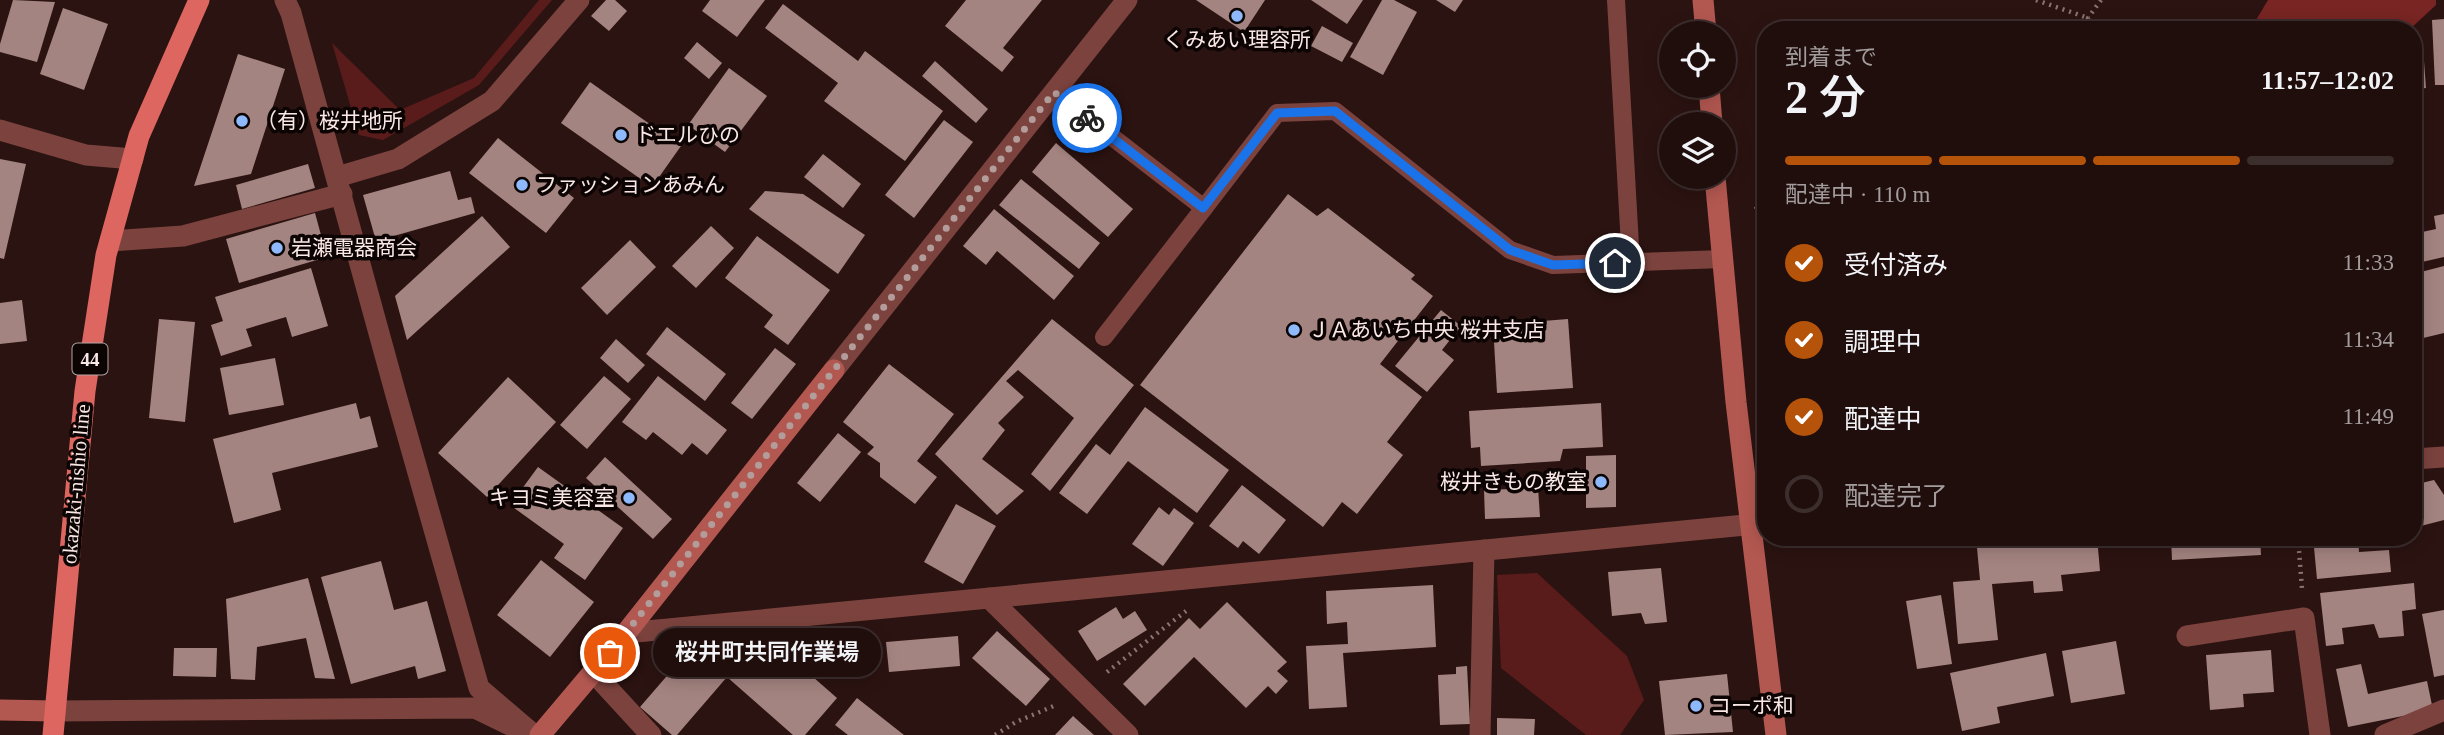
<!DOCTYPE html>
<html lang="ja">
<head>
<meta charset="utf-8">
<style>
	body { margin:0; font-family:"Times New Roman","Noto Sans JP",serif; background:#2d1c1b; color:#f1f3f6; height:100vh; display:flex; flex-direction:column; font-size:26px; white-space:nowrap }
	* { box-sizing:border-box; margin:0 }
	p { font-size:23px; color:#a29c9d }
	.icon { flex:none; width:38px; height:38px; fill:none; stroke:currentColor; stroke-width:2; stroke-linecap:round; stroke-linejoin:round }
	.map { position:relative; flex:1; overflow:hidden }
	.panel { position:absolute; left:1757px; top:21px; width:665px; height:525px; display:flex; flex-direction:column; background:#200e0d; border-radius:28px; box-shadow:0 4px 18px #0003,0 0 0 2px #3d2e2e }
	.panel>* { flex:none }
	.controls { position:absolute; left:1659px; top:21px; display:grid; gap:14px }
	.controls a { display:grid; place-items:center; width:77px; height:77px; border-radius:50%; background:#200e0d; box-shadow:0 4px 18px #0003,0 0 0 2px #3d2e2e; font-size:35px }
	.pin { position:absolute; display:grid; place-items:center; width:60px; height:60px; color:#fff; margin:-30px; border:4px solid #fff; border-radius:50%; box-shadow:0 2px 7px #0007 }
	.courier { position:absolute; display:grid; place-items:center; width:70px; height:70px; margin:-35px; border:5px solid #1a73e8; border-radius:50%; background:#fff; color:#222; box-shadow:0 2px 9px #0007 }
	.bubble { position:absolute; height:49px; border-radius:24px; background:#200e0d; box-shadow:0 4px 18px #0003,0 0 0 2px #3d2e2e; font-size:23px; font-weight:600; line-height:49px; text-align:center }
	.summary em { font-style:normal; font-weight:600 }
	.summary div { display:flex; flex-direction:column-reverse }
	.summary { display:flex; align-items:center; justify-content:space-between; height:119px; padding:0 28px }
	h1 { font-size:46px; font-weight:600; line-height:52px }
	.bar { display:grid; grid-template-columns:repeat(4,1fr); gap:10px 7px; align-content:center; height:84px; padding:0 28px }
	.bar i { height:9px; border-radius:5px; background:#3d2e2e }
	.bar .selected { background:#b45309 }
	.bar p { grid-column:span 4 }
	ol { padding:0 28px; list-style:none }
	li { display:flex; align-items:center; gap:21px; height:77px }
	li p { margin-inline-start:auto }
	li .icon { padding:7px; border-radius:50%; background:#b45309; color:#fff; stroke-width:4 }
	li:last-child { color:#a29c9d }
	li i { width:38px; height:38px; border:4px solid #3d2e2e; border-radius:50% }
	.map>svg:first-child { display:block }
	.green { fill:#5a1c1a }
	.forest { fill:#782523 }
	.building { fill:#a48481 }
	.lines { fill:none; stroke-linecap:round; stroke-linejoin:round }
	.path { stroke:#897472; stroke-width:4.5; stroke-dasharray:2 5; stroke-linecap:butt }
	.lane { stroke:#7c433e; stroke-width:18 }
	.street { stroke:#7c433e; stroke-width:21 }
	.secondary { stroke:#b35851; stroke-width:21 }
	.primary { stroke:#dd6760; stroke-width:21 }
	.done { stroke:#b29d9b; stroke-width:7; stroke-dasharray:0 12.6 }
	.route { stroke:#1a73e8; stroke-width:9 }
	.poi-dot { fill:#8eb9fc; stroke:#0c0403; stroke-width:2.5 }
	.labels { text-anchor:middle; dominant-baseline:central; stroke-width:7; stroke-linejoin:round; paint-order:stroke }
	.shield { fill:#0c0403; stroke:#b3a4a2; stroke-width:2 }
	.shield-label { font-size:19px; font-weight:bold; fill:#fae8e6 }
	.poi-label { font-size:21px; fill:#fae8e6; stroke:#0c0403; text-anchor:start }
	.street-label { font-size:21px; fill:#fae8e6; stroke:#0c0403 }
</style>
</head>
<body>
<div class="map">
<svg width="2444" height="735" viewBox="0 0 2444 735">
	<rect width="100%" height="100%" fill="#2b1311"/>
	<!-- green -->
	<g class="green">
		<path d="M539 0H552L479 85 383 140 359 135 332 43 400 110 474 78Z"/>
		<path d="M1537 573 1627 656 1644 700 1620 735H1586L1501 668 1497 575Z"/>
	</g>
	<!-- forest -->
	<path class="forest" d="M2268 0H2436V5L2409 30H2250Z"/>
	<!-- building -->
	<g class="building">
		<path d="M13 0 55 2 37 62 0 52V44Z"/>
		<path d="M606 0H615L627 11 609 31 591 16Z"/>
		<path d="M710 0H765L737 37 702 11Z"/>
		<path d="M966 0H1042L1003 48 1014 57 1002 72 945 26Z"/>
		<path d="M1196 0H1265L1244 32Z"/>
		<path d="M1311 0H1363L1347 24Z"/>
		<path d="M1382 0H1394L1417 12 1383 75 1350 57Z"/>
		<path d="M1436 0H1463L1455 12Z"/>
		<path d="M783 4 858 61 865 51 943 111 905 161 824 101 838 83 765 28Z"/>
		<path d="M63 8 108 24 84 90 40 74Z"/>
		<path d="M2444 19V85H2435L2432 20Z"/>
		<path d="M1322 26 1353 43 1342 62 1311 46Z"/>
		<path d="M697 42 722 63 709 79 684 58Z"/>
		<path d="M238 54 285 69 251 174 194 186Z"/>
		<path d="M935 61 988 109 976 123 922 76Z"/>
		<path d="M2424 61 2426 88 2417 89 2424 181 2413 182V62Z"/>
		<path d="M729 68 767 96 725 152 688 125Z"/>
		<path d="M590 82 681 146 652 187 561 123Z"/>
		<path d="M944 120 973 142 914 218 885 195Z"/>
		<path d="M498 138 574 198 546 233 469 173Z"/>
		<path d="M1056 143 1133 209 1108 237 1032 172Z"/>
		<path d="M823 154 861 184 843 208 804 177Z"/>
		<path d="M0 159 26 164 4 259 0 258Z"/>
		<path d="M308 164 315 188 242 209 236 185Z"/>
		<path d="M450 171 458 200 471 197 475 213 376 241 363 195Z"/>
		<path d="M1021 179 1100 243 1079 269 999 205Z"/>
		<path d="M1766 189V221L1754 208Z"/>
		<path d="M765 191 803 194 865 235 838 274 749 209Z"/>
		<path d="M1288 194 1317 216 1328 208 1415 275 1411 279 1433 296 1380 364 1422 397 1387 442 1403 455 1357 514 1342 502 1323 527 1140 385Z"/>
		<path d="M994 209 1074 276 1054 300 997 251 986 265 963 246Z"/>
		<path d="M315 213 327 257 239 283 226 239Z"/>
		<path d="M2444 214V257L2413 264V234L2436 229 2434 216Z"/>
		<path d="M482 216 510 247 407 340 395 296Z"/>
		<path d="M711 226 734 248 696 288 672 266Z"/>
		<path d="M757 236 830 290 788 345 764 327 773 315 725 278Z"/>
		<path d="M630 240 656 267 607 315 581 288Z"/>
		<path d="M2444 266V333L2419 339 2413 315V274Z"/>
		<path d="M311 268 328 326 292 337 286 317 246 329 252 346 221 356 211 325 223 321 215 297Z"/>
		<path d="M22 300 27 341 0 344V303Z"/>
		<path d="M1441 310 1461 326 1442 350 1454 360 1427 392 1395 366Z"/>
		<path d="M159 319 195 322 185 422 149 418Z"/>
		<path d="M1052 319 1134 385 1050 491 1031 474 1074 418 1018 370 1006 381 1024 397 998 423 1005 430 982 459 1024 491 997 515 935 454Z"/>
		<path d="M1568 319 1573 388 1497 393 1493 325Z"/>
		<path d="M667 327 726 374 705 401 646 354Z"/>
		<path d="M616 339 645 365 628 383 600 358Z"/>
		<path d="M775 348 796 364 752 419 731 403Z"/>
		<path d="M275 358 284 405 229 415 220 368Z"/>
		<path d="M889 364 954 414 917 461 937 477 915 504 880 477V463L867 454 874 447 843 422Z"/>
		<path d="M604 376 631 399 587 449 560 425Z"/>
		<path d="M658 376 727 430 707 455 692 443 682 455 653 432 646 440 622 422Z"/>
		<path d="M508 377 556 422 487 497 438 453Z"/>
		<path d="M356 403 360 419 370 416 378 447 272 473 281 510 234 523 213 439Z"/>
		<path d="M1601 403 1603 447 1563 449 1560 461 1481 466 1480 447 1471 448 1469 411Z"/>
		<path d="M1145 407 1229 470 1197 513 1128 461 1087 514 1059 493 1096 444 1110 455Z"/>
		<path d="M838 433 861 452 820 502 797 483Z"/>
		<path d="M1616 455V507L1586 508V456Z"/>
		<path d="M605 457 672 519 653 539 586 478Z"/>
		<path d="M538 467 623 528 585 580 554 558 564 544 510 505Z"/>
		<path d="M2434 480 2444 495V520L2413 528V485Z"/>
		<path d="M1242 485 1286 520 1259 554 1243 541 1238 548 1209 526Z"/>
		<path d="M1538 488 1540 517 1485 519 1484 490Z"/>
		<path d="M956 504 996 526 963 584 924 562Z"/>
		<path d="M1159 507 1169 515 1174 508 1194 523 1163 566 1132 544Z"/>
		<path d="M1976 537H2097L2100 571 2061 575 2063 591 2034 593 2033 581 1992 584 1998 640 1958 644 1953 582 1980 580Z"/>
		<path d="M2171 537H2260L2261 555 2172 560Z"/>
		<path d="M2313 537H2358L2359 552 2389 550 2391 572 2317 579Z"/>
		<path d="M541 560 594 602 550 657 497 615Z"/>
		<path d="M381 561 394 610 427 601 446 671 418 679 415 666 351 684 321 577Z"/>
		<path d="M1661 568 1667 622 1645 624 1641 613 1612 616 1608 572Z"/>
		<path d="M308 578 335 679 315 678 306 638 257 647 255 680 231 679 226 599Z"/>
		<path d="M2414 583 2416 609 2402 611 2404 636 2379 638 2374 624 2342 628 2344 644 2326 646 2320 593Z"/>
		<path d="M1433 585 1436 647 1343 653 1347 707 1309 709 1306 646 1348 644 1347 622 1327 624 1326 591Z"/>
		<path d="M1941 595 1952 664 1917 669 1906 601Z"/>
		<path d="M1227 602 1287 662 1277 671 1288 681 1276 694 1268 686 1246 708 1194 657 1145 706 1123 684 1189 618 1200 629Z"/>
		<path d="M1116 607 1123 619 1135 611 1147 630 1097 661 1078 631Z"/>
		<path d="M2444 610V675L2434 677 2422 614Z"/>
		<path d="M997 631 1050 679 1026 706 972 658Z"/>
		<path d="M958 636 960 666 889 672 886 642Z"/>
		<path d="M2116 641 2125 694 2071 703 2062 651Z"/>
		<path d="M757 644 794 676 805 670 837 698 805 735H793L727 677 677 735H672L640 707 691 648 712 666 719 657 734 669Z"/>
		<path d="M174 648H217L216 677 173 676Z"/>
		<path d="M2271 650 2274 692 2243 694 2244 707 2210 710 2206 655Z"/>
		<path d="M2046 653 2054 696 1997 707 2000 723 1962 731 1950 673Z"/>
		<path d="M2361 664 2368 694 2427 681 2433 710 2348 727 2336 669Z"/>
		<path d="M1467 666 1470 724 1440 725 1438 675 1456 674V667Z"/>
		<path d="M1727 674 1733 732 1665 735 1659 681Z"/>
		<path d="M857 698 904 735H848L835 725Z"/>
		<path d="M1073 716 1094 735H1055Z"/>
		<path d="M1497 718 1535 719 1534 735H1497Z"/>
	</g>
	<g class="lines">
		<!-- path -->
		<g class="path">
			<path d="M2036 0 2088 18"/>
			<path d="M2101 0 2088 18 2108 30"/>
			<path d="M2298 537 2302 589"/>
			<path d="M1107 672 1186 611"/>
			<path d="M995 735 1016 722 1056 705"/>
		</g>
		<!-- lane -->
		<g class="lane">
			<path d="M1616 0 1631 263"/>
			<path d="M1054 92 1204 208 1277 113 1335 111 1510 250 1553 265 1723 259"/>
			<path d="M1104 337 1204 208"/>
		</g>
		<!-- street -->
		<g class="street">
			<path d="M285 0 291 13 396 395 479 688 534 735"/>
			<path d="M0 130 86 155 133 159"/>
			<path d="M337 177 398 159 492 101 579 0"/>
			<path d="M110 241 183 236 342 194"/>
			<path d="M834 370 1127 0"/>
			<path d="M2413 459 2444 457"/>
			<path d="M989 598 1128 735"/>
			<path d="M626 633 1766 523"/>
			<path d="M2187 636 2304 618 2320 735"/>
			<path d="M593 672 651 735"/>
			<path d="M55 711 475 708 514 727"/>
			<path d="M1480 735 1484 550"/>
			<path d="M2385 735 2444 710"/>
		</g>
		<!-- secondary -->
		<g class="secondary">
			<path d="M1703 0 1706 33"/>
			<path d="M1709 86 1712 124"/>
			<path d="M1715 177 1736 402 1776 735"/>
			<path d="M0 710 55 711"/>
			<path d="M540 735 626 633 834 370"/>
		</g>
		<!-- primary -->
		<path class="primary" d="M53 735 85 391 106 255 139 136 199 0"/>
	</g>
	<g class="lines">
		<!-- done -->
		<path class="done" d="M610 653 1054 92 1087 118"/>
		<!-- route -->
		<path class="route" d="M1087 118 1203 208 1277 113 1335 111 1510 250 1553 265 1615 263"/>
	</g>
	<!-- markers -->
	<g class="poi-dot">
		<circle cx="1237" cy="16" r="7"/>
		<circle cx="242" cy="121" r="7"/>
		<circle cx="621" cy="135" r="7"/>
		<circle cx="522" cy="185" r="7"/>
		<circle cx="277" cy="248" r="7"/>
		<circle cx="1294" cy="330" r="7"/>
		<circle cx="1601" cy="482" r="7"/>
		<circle cx="629" cy="498" r="7"/>
		<circle cx="1696" cy="706" r="7"/>
	</g>
	<g class="labels">
		<!-- shield labels -->
		<rect class="shield" x="72.5" y="343.5" width="35" height="31" rx="5"/>
		<g class="shield-label">
			<text x="90" y="359">44</text>
		</g>
		<!-- poi labels -->
		<g class="poi-label">
			<text x="1237" y="40" text-anchor="middle">くみあい理容所</text>
			<text x="256" y="121">（有）桜井地所</text>
			<text x="635" y="135">ドエルひの</text>
			<text x="536" y="185">ファッションあみん</text>
			<text x="291" y="248">岩瀬電器商会</text>
			<text x="1308" y="330">ＪＡあいち中央 桜井支店</text>
			<text x="1587" y="482" text-anchor="end">桜井きもの教室</text>
			<text x="615" y="498" text-anchor="end">キヨミ美容室</text>
			<text x="1710" y="706">コーポ和</text>
		</g>
		<!-- street labels -->
		<g class="street-label">
			<text transform="translate(76 484) rotate(-85)">okazaki-nishio line</text>
		</g>
	</g>
</svg>
<div class="controls">
<a><svg class="icon" aria-label="locate" viewBox="0 0 24 24"><circle cx="12" cy="12" r="6"/><path d="M12 2v4M12 18v4M2 12h4M18 12h4"/></svg></a>
<a><svg class="icon" aria-label="layers" viewBox="0 0 24 24"><path d="M12 4l9 5-9 5-9-5zM3 14l9 5 9-5"/></svg></a>
</div>
<div class="pin" style="left:610px;top:653px;background:#ea580c"><svg class="icon" aria-label="bag" viewBox="0 0 24 24"><path d="M5 8h14l-1 12H6zM9 8a3 3 0 0 1 6 0"/></svg></div>
<div class="pin" style="left:1615px;top:263px;background:#1f2937"><svg class="icon" aria-label="home" viewBox="0 0 24 24"><path d="M3 11l9-7 9 7M6 9v11h12V9"/></svg></div>
<div class="courier" style="left:1087px;top:118px"><svg class="icon" aria-label="bike" viewBox="0 0 24 24"><circle cx="6" cy="16" r="4"/><circle cx="18" cy="16" r="4"/><path d="M6 16l4-8h5l3 8M10 8l3 8H6M13 5h3"/></svg></div>
<div class="bubble" style="left:653px;top:628px;width:228px">桜井町共同作業場</div>
<section class="panel">
<div class="summary"><div><h1>2 分</h1><p>到着まで</p></div><em>11:57–12:02</em></div>
<div class="bar"><i class="selected"></i><i class="selected"></i><i class="selected"></i><i></i><p>配達中 · 110 m</p></div>
<ol>
<li><svg class="icon" aria-label="check" viewBox="0 0 24 24"><path d="M5 12l5 5 9-10"/></svg>受付済み<p>11:33</p></li>
<li><svg class="icon" aria-label="check" viewBox="0 0 24 24"><path d="M5 12l5 5 9-10"/></svg>調理中<p>11:34</p></li>
<li><svg class="icon" aria-label="check" viewBox="0 0 24 24"><path d="M5 12l5 5 9-10"/></svg>配達中<p>11:49</p></li>
<li><i></i>配達完了</li>
</ol>
</section>
</div>
</body>
</html>
